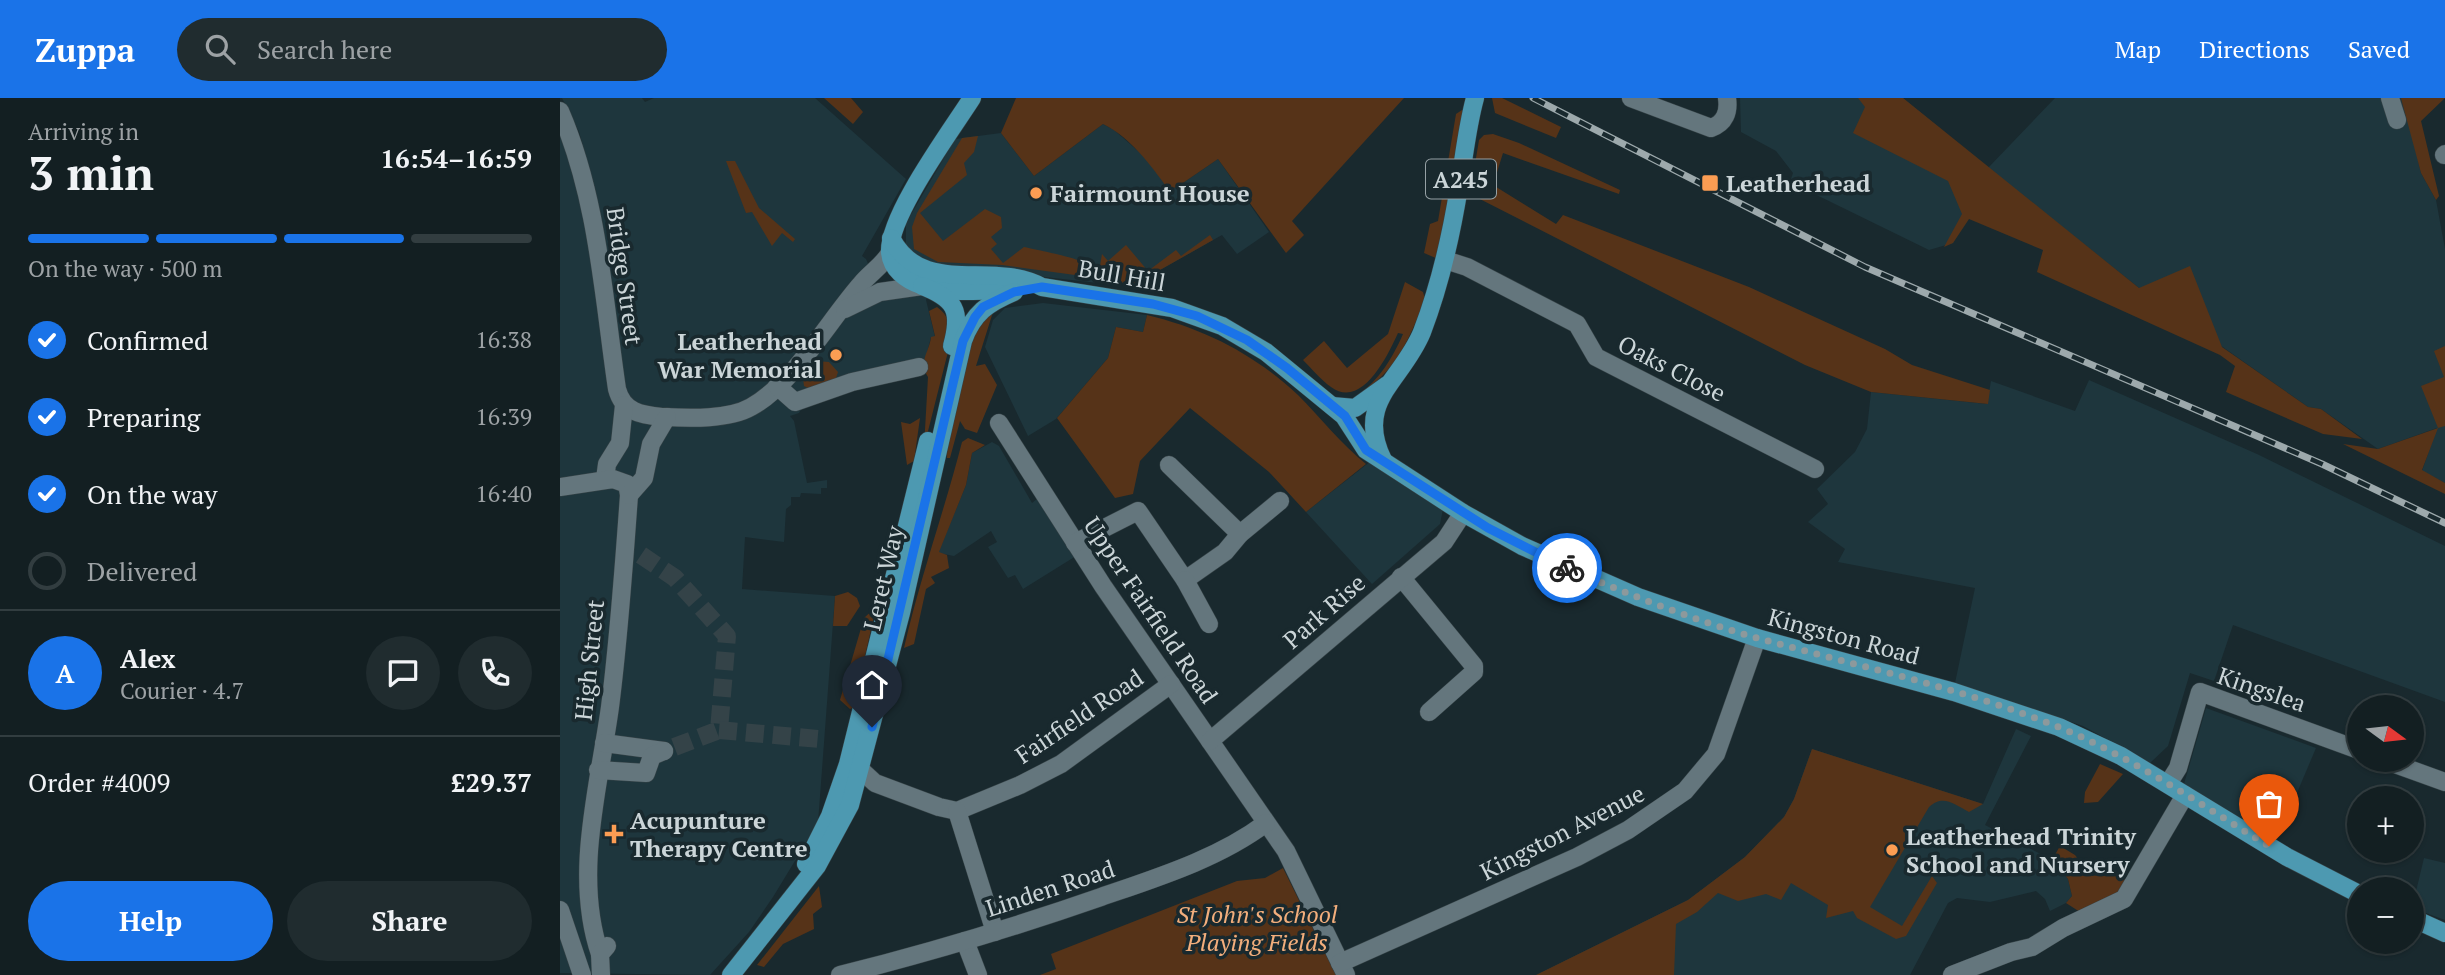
<!DOCTYPE html>
<html lang="en">
<head>
<meta charset="utf-8">
<style>
	body { margin:0; font-family:"PT Serif",serif; background:#202c2f; color:#f1f3f6; height:100vh; display:flex; flex-direction:column; font-size:26px; white-space:nowrap }
	* { box-sizing:border-box; margin:0 }
	p { font-size:23px; color:#9da2a5 }
	.icon { flex:none; width:38px; height:38px; fill:none; stroke:currentColor; stroke-width:2; stroke-linecap:round; stroke-linejoin:round }
	.map { position:relative; flex:1; overflow:hidden }
	.side { display:flex; flex-direction:column; background:#131f22; width:560px }
	.side>* { flex:none }
	.needle { width:46px; rotate:105deg }
	.controls { position:absolute; left:1787px; top:597px; display:grid; gap:14px }
	.controls a { display:grid; place-items:center; width:77px; height:77px; border-radius:50%; background:#131f22; box-shadow:0 2px 5px #0004,0 0 0 2px #323d40; font-size:35px }
	.pin { position:absolute; display:grid; place-items:center; width:60px; height:60px; color:#fff; margin:-72px -30px; border-radius:50% 50% 50% 0; rotate:-45deg; box-shadow:0 0 7px #0007 }
	.pin .icon { rotate:45deg }
	.courier { position:absolute; display:grid; place-items:center; width:70px; height:70px; margin:-35px; border:5px solid #1a73e8; border-radius:50%; background:#fff; color:#222; box-shadow:0 2px 9px #0007 }
	.headline em { font-style:normal; font-weight:700 }
	.headline div { display:flex; flex-direction:column-reverse }
	.headline { display:flex; align-items:center; justify-content:space-between; height:119px; padding:0 28px }
	h1 { font-size:46px; font-weight:700; line-height:52px }
	.bar { display:grid; grid-template-columns:repeat(4,1fr); gap:10px 7px; align-content:center; height:84px; padding:0 28px }
	.bar i { height:9px; border-radius:5px; background:#323d40 }
	.bar .current { background:#1a73e8 }
	.bar p { grid-column:span 4 }
	.line { display:flex; align-items:center; gap:18px; padding:0 28px; border-top:2px solid #323d40 }
	.line div { flex:1 }
	.round { display:grid; place-items:center; flex:none; width:74px; height:74px; border-radius:37px; background:#202c2f }
	ol { padding:0 28px; list-style:none }
	li { display:flex; align-items:center; gap:21px; height:77px }
	li p { margin-inline-start:auto }
	li .icon { padding:7px; border-radius:50%; background:#1a73e8; color:#fff; stroke-width:4 }
	li:last-child { color:#9da2a5 }
	li i { width:38px; height:38px; border:4px solid #323d40; border-radius:50% }
	.primary-button { display:flex; gap:14px; margin-top:auto; padding:14px 28px }
	.primary-button a { flex:1; height:80px; border-radius:42px; background:#1a73e8; color:#fff; font-size:28px; font-weight:700; line-height:80px; text-align:center }
	.primary-button a+a { background:#202c2f; color:#f1f3f6 }
	header { display:flex; align-items:center; gap:42px; box-sizing:border-box; height:98px; padding:0 35px; background:#1a73e8; color:#fff }
	header strong { font-size:33px }
	nav { display:flex; gap:38px; margin-inline-start:auto; font-size:24px }
	.search { width:490px; height:63px; background:#202c2f; display:flex; align-items:center; gap:18px; box-sizing:border-box; padding:0 24px; border-radius:38px; color:#9da2a5; font-size:26px }
	main { display:flex; flex:1; min-height:0 }
	.map>svg:first-child { display:block }
	.built { fill:#1e363d }
	.green { fill:#563318 }
	.lines { fill:none; stroke-linecap:round; stroke-linejoin:round }
	.minor-tunnel { stroke:#344348; stroke-width:18; stroke-dasharray:18 9; stroke-linecap:butt }
	.minor-casing { stroke:#374448; stroke-width:19 }
	.major-casing { stroke:#374448; stroke-width:19 }
	.minor { stroke:#64767d; stroke-width:18 }
	.major { stroke:#4d99b1; stroke-width:18 }
	.rail-casing { stroke:#9da9ac; stroke-width:7 }
	.rail { stroke:#19292e; stroke-width:4.5; stroke-dasharray:13; stroke-linecap:butt }
	.done { stroke:#8d999c; stroke-width:7; stroke-dasharray:0 12.6 }
	.route { stroke:#1a73e8; stroke-width:9 }
	.poi-dot { fill:#fc9d53; stroke:#19292e; stroke-width:2.5 }
	.labels { text-anchor:middle; dominant-baseline:central; stroke-width:7; stroke-linejoin:round; paint-order:stroke }
	.shield { fill:#19292e; stroke:#96a1a5; stroke-width:2 }
	.shield-label { font-size:23px; font-weight:bold; fill:#cbd5d8 }
	.poi-label { font-size:24px; font-weight:bold; fill:#cbd5d8; stroke:#19292e; text-anchor:start }
	.street-label { font-size:24px; fill:#cbd5d8; stroke:#19292e }
	.park-label { font-size:24px; font-style:italic; fill:#f2ae7c; stroke:#19292e }
</style>
</head>
<body>
<header>
<strong>Zuppa</strong>
<div class="search"><svg class="icon" aria-label="search" viewBox="0 0 24 24"><circle cx="10" cy="10" r="6"/><path d="M15 15l6 6"/></svg>Search here</div>
<nav><a>Map</a><a>Directions</a><a>Saved</a></nav>
</header>
<main>
<section class="side">
<div class="headline"><div><h1>3 min</h1><p>Arriving in</p></div><em>16:54–16:59</em></div>
<div class="bar"><i class="current"></i><i class="current"></i><i class="current"></i><i></i><p>On the way · 500 m</p></div>
<ol>
<li><svg class="icon" aria-label="check" viewBox="0 0 24 24"><path d="M5 12l5 5 9-10"/></svg>Confirmed<p>16:38</p></li>
<li><svg class="icon" aria-label="check" viewBox="0 0 24 24"><path d="M5 12l5 5 9-10"/></svg>Preparing<p>16:39</p></li>
<li><svg class="icon" aria-label="check" viewBox="0 0 24 24"><path d="M5 12l5 5 9-10"/></svg>On the way<p>16:40</p></li>
<li><i></i>Delivered</li>
</ol>
<div class="line" style="height:126px"><b class="round" style="background:#1a73e8;color:#fff">A</b><div><b>Alex</b><p>Courier · 4.7</p></div><a class="round"><svg class="icon" aria-label="chat" viewBox="0 0 24 24"><path d="M4 5h16v11H9l-5 4z"/></svg></a><a class="round"><svg class="icon" aria-label="phone" viewBox="0 0 24 24"><path d="M5 4h4l2 5-3 2q2 4 5 5l2-3 5 2v4C11 20 4 13 5 4z"/></svg></a></div>
<div class="line" style="height:91px"><div>Order #4009</div><b>£29.37</b></div>
<div class="primary-button"><a>Help</a><a>Share</a></div>
</section>
<div class="map">
<svg width="1885" height="877" viewBox="0 0 1885 877">
	<rect width="100%" height="100%" fill="#19292e"/>
	<!-- built -->
	<g class="built">
		<path d="M2 0H82L85 4 94 0H255L346 81 302 158 306 161 322 198 369 195 366 202 375 239H371L363 271 243 308 239 315 230 318 234 323 247 385 267 382V390H261V396L241 395 240 399H231V407L226 411 224 444 185 439 182 491 275 498 258 725 213 799 189 834 150 877 0 875V32L27 129 40 231 53 229 35 90 19 34Z"/>
		<path d="M1180 0H1343L1428 70 1495 0H1871L1849 23 1861 75 1876 102 1885 151V385L1862 373 1877 330 1818 351 1761 311 1748 309 1579 190 1428 70 1393 145 1369 152 1230 84 1233 75 1216 53 1181 34Z"/>
		<path d="M543 26 554 32 585 59 609 91 617 89 658 61 709 134 677 156 662 137 600 172V193L539 179 538 185 359 165 346 146V125L395 41 441 35 474 78Z"/>
		<path d="M483 205 587 217 583 234 556 229 548 260 496 321 468 338 425 249 433 222 445 210Z"/>
		<path d="M1529 282 1697 356 1885 448V604L1673 527 1654 583 1630 575 1608 648 1590 665 1523 628 1395 585 1415 490 1278 464 1285 451 1248 424 1268 406 1257 391 1295 354 1307 331 1311 294 1427 306 1431 283 1515 313Z"/>
		<path d="M432 344 439 348 472 405 478 400 516 458 463 491 455 477 448 480 428 449 437 444 431 433 394 458 378 455 406 387 412 355Z"/>
		<path d="M811 363 883 411 880 426 812 486 746 414Z"/>
		<path d="M1646 610 1756 650 1717 742 1624 686Z"/>
		<path d="M1456 631 1471 638 1425 727 1492 762 1508 781 1512 798 1506 805 1490 813 1485 801 1476 793 1430 804 1397 800 1388 805 1350 877H976L1128 802 1185 759 1224 719 1234 701 1252 651 1423 706Z"/>
		<path d="M1864 760 1885 765V822L1852 810Z"/>
	</g>
	<!-- green -->
	<g class="green">
		<path d="M264 0H291L303 14 293 26Z"/>
		<path d="M456 0H844L732 123 744 137 726 155 658 61 617 89 608 91C590 66 571 40 543 26L474 78 441 35Z"/>
		<path d="M932 0H942L1001 29 996 40 935 15Z"/>
		<path d="M1298 0H1343L1579 190 1630 168 1662 249 1748 309 1761 311 1802 341 1763 336 1666 294 1675 268 1660 257 1477 174 1483 152 1409 121 1393 145 1384 149 1402 116 1388 83 1293 35 1305 9Z"/>
		<path d="M1841 0H1885L1861 23 1879 98 1876 102 1861 75Z"/>
		<path d="M902 12 907 14 878 161 864 155 870 126 878 123 896 16Z"/>
		<path d="M933 36 959 45 1060 92 1059 96 943 55 933 87 996 126 1003 117 1189 189 1325 251 1352 267 1430 292 1428 306 1311 294 1245 267 910 96 919 42 924 37Z"/>
		<path d="M418 38 414 54 404 65 407 77 360 115 383 143 425 111 441 119 442 130 431 139 437 146 431 151 443 165 464 149C474 151 517 160 522 164L521 172 515 177 442 167 378 164 354 151 352 129 357 115 402 40Z"/>
		<path d="M166 63H175L199 110 235 141 233 144 222 135 212 148 192 114 186 115Z"/>
		<path d="M650 137 653 142 600 172V193L538 179 542 156 548 163 566 147 588 173 616 152 621 158Z"/>
		<path d="M845 184 863 194 865 201C848 244 837 272 797 298 820 281 832 261 843 236L838 235C828 257 802 312 771 289 761 282 752 271 743 262L764 243 787 270 828 236Z"/>
		<path d="M377 209C389 217 390 228 391 242L364 349 368 279C358 263 369 255 371 239L375 238 369 213Z"/>
		<path d="M433 214 416 268 425 266 437 287 417 335 405 331 400 323 390 360H387C388 328 401 255 418 229 421 223 428 218 433 214Z"/>
		<path d="M587 217C645 231 694 256 738 297 761 320 781 346 806 366L746 414 709 374 630 310 580 363 573 396 555 400 497 320 548 260 556 229 583 234Z"/>
		<path d="M1885 248V328L1878 330 1862 372 1885 385V396L1783 346 1818 351 1878 330 1861 288 1884 279 1874 253Z"/>
		<path d="M257 263 269 264 278 274 275 283 250 291 244 288 243 280Z"/>
		<path d="M360 320 354 363 347 367 341 324 350 326Z"/>
		<path d="M408 340 425 347 412 355 406 387 379 454 387 457 389 470 371 479 375 485 366 491 354 546 344 550C360 480 384 414 402 344Z"/>
		<path d="M288 494 297 500 300 508 287 528H273L275 498Z"/>
		<path d="M316 509 303 567 307 575 299 607 290 611 280 602 304 520Z"/>
		<path d="M1252 651 1423 706 1409 714C1394 706 1383 696 1369 709L1310 809 1342 828 1372 778 1377 785 1346 838 1336 841 1297 820 1293 813 1266 820 1268 807 1231 785 1221 802 1206 796 1178 803 1158 795 1137 814 1116 826 1114 877H976L1128 802 1185 759 1224 719 1234 701Z"/>
		<path d="M1540 666 1563 676 1538 704 1524 705 1525 694Z"/>
		<path d="M1500 748 1515 757 1532 778 1549 775 1569 782C1558 799 1537 806 1520 814L1506 805 1512 798 1508 781 1492 762Z"/>
		<path d="M723 770 776 877H480L496 871 491 856 677 783 705 780Z"/>
		<path d="M259 788 262 809 253 816 254 831 223 846 204 869 197 867Z"/>
	</g>
	<g class="lines">
		<!-- minor-tunnel -->
		<g class="minor-tunnel">
			<path d="M81 457 115 480 167 538 159 632 104 653"/>
			<path d="M159 632 259 641"/>
		</g>
		<!-- minor casing -->
		<g class="minor-casing">
			<g id="minor">
				<path d="M1071 0 1151 30C1165 25 1169 14 1167 0"/>
				<path d="M1830 0 1837 22"/>
				<path d="M0 13C38 101 43 196 57 291 63 314 81 317 102 319 128 320 168 322 191 309 233 286 270 221 301 186 310 175 322 168 330 155"/>
				<path d="M1884 57 1885 56"/>
				<path d="M885 162 907 169 1017 226 1036 259 1255 371"/>
				<path d="M285 211 320 194 362 188"/>
				<path d="M217 288 235 304 292 284 359 269"/>
				<path d="M439 325 543 488 726 753 786 877"/>
				<path d="M45 381 47 366 60 345 64 307"/>
				<path d="M0 389 53 381 67 386 69 397C64 468 59 539 50 609 39 689 13 777 40 856"/>
				<path d="M69 397 84 380 91 346 107 319"/>
				<path d="M680 436 720 403"/>
				<path d="M515 445 578 413 625 482 665 454 680 436 609 367"/>
				<path d="M841 479 914 568V574L869 614"/>
				<path d="M625 482 649 526"/>
				<path d="M650 643 884 444 903 415"/>
				<path d="M44 645 104 653"/>
				<path d="M1824 662 1885 684"/>
				<path d="M38 672 86 675 92 658 104 653"/>
				<path d="M301 672 315 685 379 709 397 713 460 687 501 666 611 586"/>
				<path d="M1608 686 1618 670 1640 594 1799 652"/>
				<path d="M397 713 435 834"/>
				<path d="M0 812 22 877"/>
				<path d="M405 843 418 877"/>
				<path d="M780 865 1017 759 1068 732 1125 693 1156 656 1197 540"/>
				<path d="M41 877 40 856 47 848"/>
				<path d="M280 877C368 855 455 829 541 799 596 780 658 761 706 725"/>
				<path d="M1392 877 1451 854 1472 849 1503 830 1564 801 1625 697"/>
			</g>
		</g>
		<!-- major casing -->
		<g class="major-casing">
			<g id="major">
				<path d="M412 0C391 33 328 118 330 154 331 171 346 182 361 187 388 197 422 191 451 193"/>
				<path d="M331 140C363 201 431 161 482 189L612 210 662 228 706 254 784 318 806 352 903 415 962 448 1078 499 1197 540 1394 594 1499 629 1561 658 1727 759 1799 796"/>
				<path d="M362 188C395 201 402 212 392 248"/>
				<path d="M772 308 795 310 827 287"/>
				<path d="M823 362C794 303 842 283 862 234 880 187 891 139 899 89 904 60 907 29 915 0"/>
				<path d="M246 766 270 718 288 666 368 343"/>
				<path d="M1852 820 1885 835"/>
				<path d="M171 877 257 768 290 707 341 515 403 243C413 215 428 205 454 194"/>
			</g>
		</g>
		<!-- minor -->
		<use href="#minor" class="minor"/>
		<!-- major -->
		<use href="#major" class="major"/>
		<!-- rail casing -->
		<g class="rail-casing">
			<path id="rail" d="M973 0 1305 169 1762 366 1885 425"/>
		</g>
		<!-- rail -->
		<use href="#rail" class="rail"/>
	</g>
	<g class="lines">
		<!-- done -->
		<path class="done" d="M1007 470C1070 497 1135 523 1201 541 1301 569 1405 591 1501 630 1575 661 1641 707 1709 748"/>
		<!-- route -->
		<path class="route" d="M312 629 403 243 415 219 423 209 454 194 482 189 593 206 637 218 687 242 727 270 785 318 806 352 928 430 1007 470"/>
	</g>
	<!-- markers -->
	<g class="poi-dot">
		<rect x="1141" y="76" width="18" height="18" rx="3.5"/>
		<circle cx="476" cy="95" r="7"/>
		<circle cx="276" cy="257" r="7"/>
		<path d="M50.5 725.5h7v7h7v7h-7v7h-7v-7h-7v-7h7z"/>
		<circle cx="1332" cy="752" r="7"/>
	</g>
	<g class="labels">
		<!-- shield labels -->
		<rect class="shield" x="866" y="61.5" width="70" height="39" rx="5"/>
		<g class="shield-label">
			<text x="901" y="81">A245</text>
		</g>
		<!-- poi labels -->
		<g class="poi-label">
			<text x="1166" y="85">Leatherhead</text>
			<text x="490" y="95">Fairmount House</text>
			<text x="262" y="243" text-anchor="end">Leatherhead<tspan x="262" dy="28">War Memorial</tspan></text>
			<text x="70" y="722">Acupunture<tspan x="70" dy="28">Therapy Centre</tspan></text>
			<text x="1346" y="738">Leatherhead Trinity<tspan x="1346" dy="28">School and Nursery</tspan></text>
		</g>
		<!-- street labels -->
		<g class="street-label">
			<text transform="translate(562 177) rotate(10)">Bull Hill</text>
			<text transform="translate(65 178) rotate(82)">Bridge Street</text>
			<text transform="translate(1112 270) rotate(27)">Oaks Close</text>
			<text transform="translate(323 480) rotate(-77)">Leret Way</text>
			<text transform="translate(591 512) rotate(56)">Upper Fairfield Road</text>
			<text transform="translate(764 513) rotate(-41)">Park Rise</text>
			<text transform="translate(1284 538) rotate(15)">Kingston Road</text>
			<text transform="translate(29 562) rotate(-84)">High Street</text>
			<text transform="translate(1702 591) rotate(19)">Kingslea</text>
			<text transform="translate(519 618) rotate(-34)">Fairfield Road</text>
			<text transform="translate(1002 734) rotate(-27)">Kingston Avenue</text>
			<text transform="translate(490 790) rotate(-18)">Linden Road</text>
		</g>
		<!-- park labels -->
		<g class="park-label">
			<text x="697" y="816">St John's School<tspan x="697" dy="28">Playing Fields</tspan></text>
		</g>
	</g>
</svg>
<div class="controls">
<a><svg class="needle" viewBox="-14 -14 28 28"><path d="M0-13l5 13h-10z" fill="#e53935"/><path d="M0 13l5-13h-10z" fill="#9da2a5"/></svg></a>
<a>+</a>
<a>−</a>
</div>
<div class="pin" style="left:1709px;top:748px;background:#ea580c"><svg class="icon" aria-label="bag" viewBox="0 0 24 24"><path d="M5 8h14l-1 12H6zM9 8a3 3 0 0 1 6 0"/></svg></div>
<div class="pin" style="left:312px;top:629px;background:#1f2937"><svg class="icon" aria-label="home" viewBox="0 0 24 24"><path d="M3 11l9-7 9 7M6 9v11h12V9"/></svg></div>
<div class="courier" style="left:1007px;top:470px"><svg class="icon" aria-label="bike" viewBox="0 0 24 24"><circle cx="6" cy="16" r="4"/><circle cx="18" cy="16" r="4"/><path d="M6 16l4-8h5l3 8M10 8l3 8H6M13 5h3"/></svg></div>
</div>
</main>
</body>
</html>
